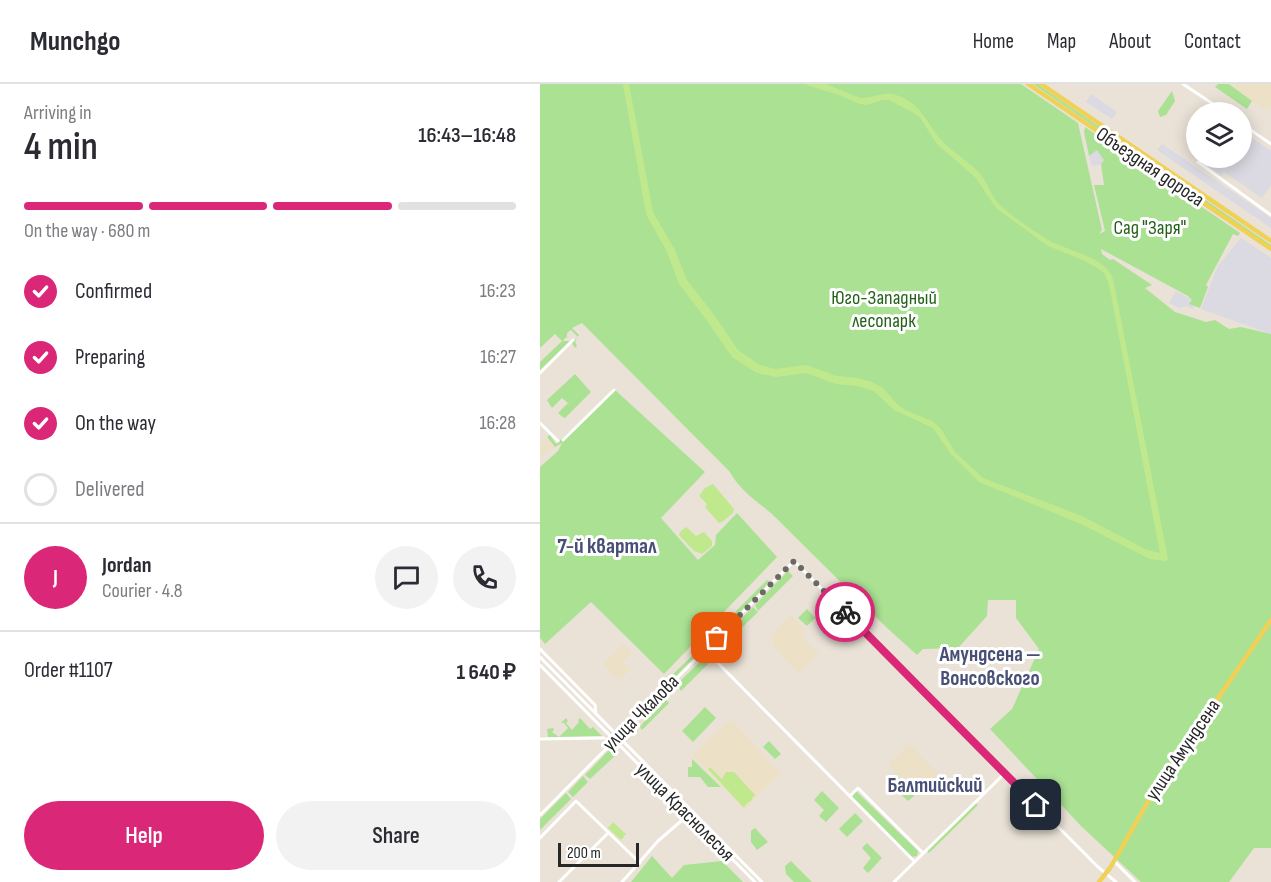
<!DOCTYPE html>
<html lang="en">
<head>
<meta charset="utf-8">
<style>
	body { margin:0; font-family:"Sofia Sans Condensed",sans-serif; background:#f2f2f3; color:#2b2b33; height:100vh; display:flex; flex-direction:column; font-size:22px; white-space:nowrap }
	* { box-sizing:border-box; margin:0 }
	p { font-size:20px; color:#7c7c81 }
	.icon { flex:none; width:33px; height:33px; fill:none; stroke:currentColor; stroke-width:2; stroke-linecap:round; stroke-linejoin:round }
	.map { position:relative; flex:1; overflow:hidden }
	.panel { display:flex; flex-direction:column; background:#fff; width:540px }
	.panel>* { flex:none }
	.tools { position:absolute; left:646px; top:18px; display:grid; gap:12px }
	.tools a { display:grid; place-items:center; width:66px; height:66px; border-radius:50%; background:#fff; box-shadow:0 3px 15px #0003; font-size:30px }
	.scale { position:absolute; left:18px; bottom:15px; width:81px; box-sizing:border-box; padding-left:6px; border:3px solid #272727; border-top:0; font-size:16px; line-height:21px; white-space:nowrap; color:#272727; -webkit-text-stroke:4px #fff; paint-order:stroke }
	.pin { position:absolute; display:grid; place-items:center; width:51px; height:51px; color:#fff; margin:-26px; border-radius:12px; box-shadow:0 3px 9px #0006 }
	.courier { position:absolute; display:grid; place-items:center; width:60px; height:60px; margin:-30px; border:4px solid #db2777; border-radius:50%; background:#fff; color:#222; box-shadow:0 2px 8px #0007 }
	.headline em { font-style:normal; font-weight:600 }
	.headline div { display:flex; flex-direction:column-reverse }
	.headline { display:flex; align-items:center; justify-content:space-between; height:102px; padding:0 24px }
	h1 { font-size:39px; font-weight:600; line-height:45px }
	.bar { display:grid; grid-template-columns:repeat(4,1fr); gap:9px 6px; align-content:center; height:72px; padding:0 24px }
	.bar i { height:8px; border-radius:4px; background:#e1e1e2 }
	.bar .on { background:#db2777 }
	.bar p { grid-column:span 4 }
	.line { display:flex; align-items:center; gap:15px; padding:0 24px; border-top:2px solid #e1e1e2 }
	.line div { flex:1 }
	.round { display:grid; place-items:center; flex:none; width:63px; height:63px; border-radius:32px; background:#f2f2f3 }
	ol { padding:0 24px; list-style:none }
	li { display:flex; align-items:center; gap:18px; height:66px }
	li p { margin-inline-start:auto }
	li .icon { padding:6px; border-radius:50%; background:#db2777; color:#fff; stroke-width:4 }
	li:last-child { color:#7c7c81 }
	li i { width:33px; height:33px; border:3px solid #e1e1e2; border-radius:50% }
	.cta { display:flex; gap:12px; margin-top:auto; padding:12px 24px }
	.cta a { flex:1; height:69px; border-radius:36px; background:#db2777; color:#fff; font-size:24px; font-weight:600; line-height:69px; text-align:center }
	.cta a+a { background:#f2f2f3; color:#2b2b33 }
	header { display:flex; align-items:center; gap:36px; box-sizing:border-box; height:84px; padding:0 30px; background:#fff; border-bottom:2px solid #e1e1e2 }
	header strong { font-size:28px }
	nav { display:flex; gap:33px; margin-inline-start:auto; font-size:21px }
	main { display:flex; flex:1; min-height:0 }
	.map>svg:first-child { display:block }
	.industrial { fill:#dbd9e1 }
	.education { fill:#ece1c6 }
	.green { fill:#abe193 }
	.pitch { fill:#c0e98e }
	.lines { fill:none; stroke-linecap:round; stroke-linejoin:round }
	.minor { stroke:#fff; stroke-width:3 }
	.major { stroke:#f0d156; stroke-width:4.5 }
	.done { stroke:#6b6865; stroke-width:6; stroke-dasharray:0 10.8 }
	.route { stroke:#db2777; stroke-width:8 }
	.labels { text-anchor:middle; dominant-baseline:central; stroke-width:6; stroke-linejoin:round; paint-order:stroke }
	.street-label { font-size:20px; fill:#272727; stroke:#fff }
	.park-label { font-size:20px; fill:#256219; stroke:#fff }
	.neighbourhood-label { font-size:21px; font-weight:bold; fill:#484f76; stroke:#fff }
	.quarter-label { font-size:22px; font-weight:bold; fill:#484f76; stroke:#fff }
</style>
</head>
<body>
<header>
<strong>Munchgo</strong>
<nav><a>Home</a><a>Map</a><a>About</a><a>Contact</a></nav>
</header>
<main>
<section class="panel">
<div class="headline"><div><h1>4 min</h1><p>Arriving in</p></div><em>16:43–16:48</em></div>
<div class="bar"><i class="on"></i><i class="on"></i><i class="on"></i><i></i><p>On the way · 680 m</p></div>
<ol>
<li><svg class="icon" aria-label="check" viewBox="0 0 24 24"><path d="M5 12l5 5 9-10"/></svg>Confirmed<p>16:23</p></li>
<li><svg class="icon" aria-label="check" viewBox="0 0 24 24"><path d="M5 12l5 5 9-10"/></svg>Preparing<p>16:27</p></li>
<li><svg class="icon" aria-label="check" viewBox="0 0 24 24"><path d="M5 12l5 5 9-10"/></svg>On the way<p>16:28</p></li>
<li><i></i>Delivered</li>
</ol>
<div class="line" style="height:108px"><b class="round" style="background:#db2777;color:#fff">J</b><div><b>Jordan</b><p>Courier · 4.8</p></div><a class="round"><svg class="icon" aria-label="chat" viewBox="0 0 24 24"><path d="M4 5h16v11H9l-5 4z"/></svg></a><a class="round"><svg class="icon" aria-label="phone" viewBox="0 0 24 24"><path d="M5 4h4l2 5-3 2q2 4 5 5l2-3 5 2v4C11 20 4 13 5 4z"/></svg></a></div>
<div class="line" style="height:78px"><div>Order #1107</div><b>1 640 ₽</b></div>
<div class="cta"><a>Help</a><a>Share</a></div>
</section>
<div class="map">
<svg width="731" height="798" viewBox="0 0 731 798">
	<rect width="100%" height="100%" fill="#eae2d7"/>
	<!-- industrial -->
	<g class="industrial">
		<path d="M551 10 577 28 572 35 546 18Z"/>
		<path d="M702 47 731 67V101L722 114 684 88 681 92 666 81 672 74H702Z"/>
		<path d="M622 60 731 134V144L617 66Z"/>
		<path d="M557 65 564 76 562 80 552 82 549 72Z"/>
		<path d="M701 154 731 174V250L661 225 678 182Z"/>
		<path d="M636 207 652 216 650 220 654 222 653 225 646 222 639 224 629 219Z"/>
	</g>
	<!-- education -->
	<g class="education">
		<path d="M696 0H731V22L727 27 693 4Z"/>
		<path d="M7 355 15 363 0 376V356L3 359Z"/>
		<path d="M251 531 267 547 261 552 279 570 259 589 233 562 232 550Z"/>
		<path d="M83 560 92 569 83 578 90 586 79 597 63 580Z"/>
		<path d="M191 635 241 689 204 725 152 671Z"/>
		<path d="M370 660 401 693 380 713 348 681Z"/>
	</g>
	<!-- green -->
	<g class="green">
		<path d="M0 0H481L538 39 562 146 559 150 565 147 554 101H564L561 80 564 76 557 66 549 72 544 48 545 43 700 149 698 152 693 150 666 201 668 203 660 224 649 220 652 216 648 212 561 165 562 170 570 176 573 175 612 201 605 204 635 228 666 238 675 236 689 245 701 243 731 250V764H714L689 798H601L541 742 450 645 472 625 499 565 476 534V516H448L447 532 418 564 383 565 377 571 346 543 231 429C216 417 198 404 190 388L42 239 32 244 39 251 35 258 37 262 35 264 32 259 38 253 31 246 27 249V254L26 253 23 257H30L0 286V278L22 257 15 250 0 264Z"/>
		<path d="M493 0H498L503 4 731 161V164Z"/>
		<path d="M678 0H689L712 17 707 25 675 3Z"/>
		<path d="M632 7 635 17 626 31 620 33 618 27Z"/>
		<path d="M35 290 51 308 25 334 23 333 18 329 28 319 22 314 12 324 7 316Z"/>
		<path d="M75 306 165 388 121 434 158 476 175 461 176 451 197 429 237 473 124 590 51 518 5 560 0 554V383L18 367 22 359 15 363 7 353 10 351 16 360Z"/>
		<path d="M248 487 253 492 218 527 215 521Z"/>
		<path d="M227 496 229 497 224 504 177 551 175 548Z"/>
		<path d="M213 523 218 528 186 559 181 554Z"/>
		<path d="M267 525 275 534 267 542 258 534Z"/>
		<path d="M157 567 159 569 133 595H128Z"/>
		<path d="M164 574 169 579 141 607 137 600Z"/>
		<path d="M124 613 129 619 102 646 100 643Z"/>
		<path d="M165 623 176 634 153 658 142 647Z"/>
		<path d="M26 634 28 637 26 639 32 646 39 638 38 636 40 634 50 645 53 643 62 652 8 653 7 645 13 644 14 646 12 648 19 653 28 644 24 639H21Z"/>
		<path d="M229 657 241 670 235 675 223 663Z"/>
		<path d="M71 664 77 670 50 695 45 691Z"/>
		<path d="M152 675 181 703H168L160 693H148V683H152Z"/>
		<path d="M356 690 376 710 368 717 348 698Z"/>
		<path d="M43 692 48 698 33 713 28 708Z"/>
		<path d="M282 707 299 724 286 738 279 732 284 726 274 716Z"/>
		<path d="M316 707 378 767 377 772 372 773 312 713Z"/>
		<path d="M26 709 31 715 0 746V735Z"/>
		<path d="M435 719 438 721 389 769 387 767Z"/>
		<path d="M315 729 323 737 307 753 299 745Z"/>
		<path d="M215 744 228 758 217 766 211 758V747Z"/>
		<path d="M327 759 342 774 328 789 323 784 331 774 322 764Z"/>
		<path d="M112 772 132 794 144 781 182 777 203 798H91Z"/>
		<path d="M251 777 272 798H254L246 790 245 782Z"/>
	</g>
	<!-- pitch -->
	<g class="pitch">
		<path d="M83 0H89L113 128 135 166 147 196 175 232 198 266 220 281 235 285 266 281 297 292 318 294 332 298 343 304 357 320 365 326 392 337 401 345 415 368 443 394 542 432 607 466 620 469 569 200 564 189 559 185 543 176 508 162 456 124 436 94 397 60 379 32 374 29 349 16H342L327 21 320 20 302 12 264 0H286L320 14C333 15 342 7 356 11 383 20 386 40 403 58 415 70 430 78 441 91 448 99 450 110 457 118 468 130 491 145 505 154 524 167 565 171 573 195L628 475 626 477 610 475 541 440 439 398 411 370 393 344 354 326 334 307 317 302 296 300 266 289 236 293 217 289 192 273 168 238 139 200 127 168 106 130Z"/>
		<path d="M173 400 194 425 193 429 182 438 179 439 165 423 167 420 159 412 165 404Z"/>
		<path d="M146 443 156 452 164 448 172 457V462L162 470 154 467 139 451 140 448Z"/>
		<path d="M170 683 182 695 186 688H194L216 712H213L212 716 206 720 204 724 168 685Z"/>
		<path d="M73 738 86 750 81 756 68 744Z"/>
	</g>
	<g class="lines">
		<!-- minor -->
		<g class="minor">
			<path d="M643 0 685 28"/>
			<path d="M702 40 731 60"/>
			<path d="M658 78 731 131"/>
			<path d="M0 289 33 256"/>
			<path d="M0 339 18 357"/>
			<path d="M23 356 74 306"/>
			<path d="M0 565 55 621 56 630"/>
			<path d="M165 566 374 777"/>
			<path d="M0 573 222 798"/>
			<path d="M0 581 215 798"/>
			<path d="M0 655 64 654"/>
			<path d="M310 712 318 704 383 769"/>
			<path d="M0 731 254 477 558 783 576 798"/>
			<path d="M0 754 36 717 100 779"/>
			<path d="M574 777 595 798"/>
			<path d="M19 798 68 749"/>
			<path d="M82 798 118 757 148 731"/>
			<path d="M354 798 464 690"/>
		</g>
		<!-- major -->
		<g class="major">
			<path d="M488 0 731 165"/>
			<path d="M501 0 731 157"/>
			<path d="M559 798 570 784 609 716 731 536"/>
		</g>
	</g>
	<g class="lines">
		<!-- done -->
		<path class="done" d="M177 554 254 477 305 528"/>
		<!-- route -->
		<path class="route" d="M305 528 496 721"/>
	</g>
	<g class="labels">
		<!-- street labels -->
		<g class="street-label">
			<text transform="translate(610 83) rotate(34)">Объездная дорога</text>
			<text transform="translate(101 629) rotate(-45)">улица Чкалова</text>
			<text transform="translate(643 666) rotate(-56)">улица Амундсена</text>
			<text transform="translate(145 728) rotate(45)">улица Краснолесья</text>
		</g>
		<!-- park labels -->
		<g class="park-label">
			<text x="610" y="144">Сад "Заря"</text>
			<text x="344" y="214">Юго-Западный<tspan x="344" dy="23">лесопарк</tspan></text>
		</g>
		<!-- neighbourhood labels -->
		<g class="neighbourhood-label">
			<text x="450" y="570">Амундсена —<tspan x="450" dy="24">Вонсовского</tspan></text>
			<text x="395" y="701">Балтийский</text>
		</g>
		<!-- quarter labels -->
		<g class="quarter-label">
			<text x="67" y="462">7-й квартал</text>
		</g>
	</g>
</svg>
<div class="tools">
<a><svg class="icon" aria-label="layers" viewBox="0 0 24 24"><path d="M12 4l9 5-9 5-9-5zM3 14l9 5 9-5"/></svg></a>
</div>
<div class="scale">200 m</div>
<div class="pin" style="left:177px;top:554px;background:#ea580c"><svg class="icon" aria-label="bag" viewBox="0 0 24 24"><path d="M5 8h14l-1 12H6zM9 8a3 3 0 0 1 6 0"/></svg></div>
<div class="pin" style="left:496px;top:721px;background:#1f2937"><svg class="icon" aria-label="home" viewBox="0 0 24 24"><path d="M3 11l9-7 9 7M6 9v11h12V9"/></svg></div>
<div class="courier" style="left:305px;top:528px"><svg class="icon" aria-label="bike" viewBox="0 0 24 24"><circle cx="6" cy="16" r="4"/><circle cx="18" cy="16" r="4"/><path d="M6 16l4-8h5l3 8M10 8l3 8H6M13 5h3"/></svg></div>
</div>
</main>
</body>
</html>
